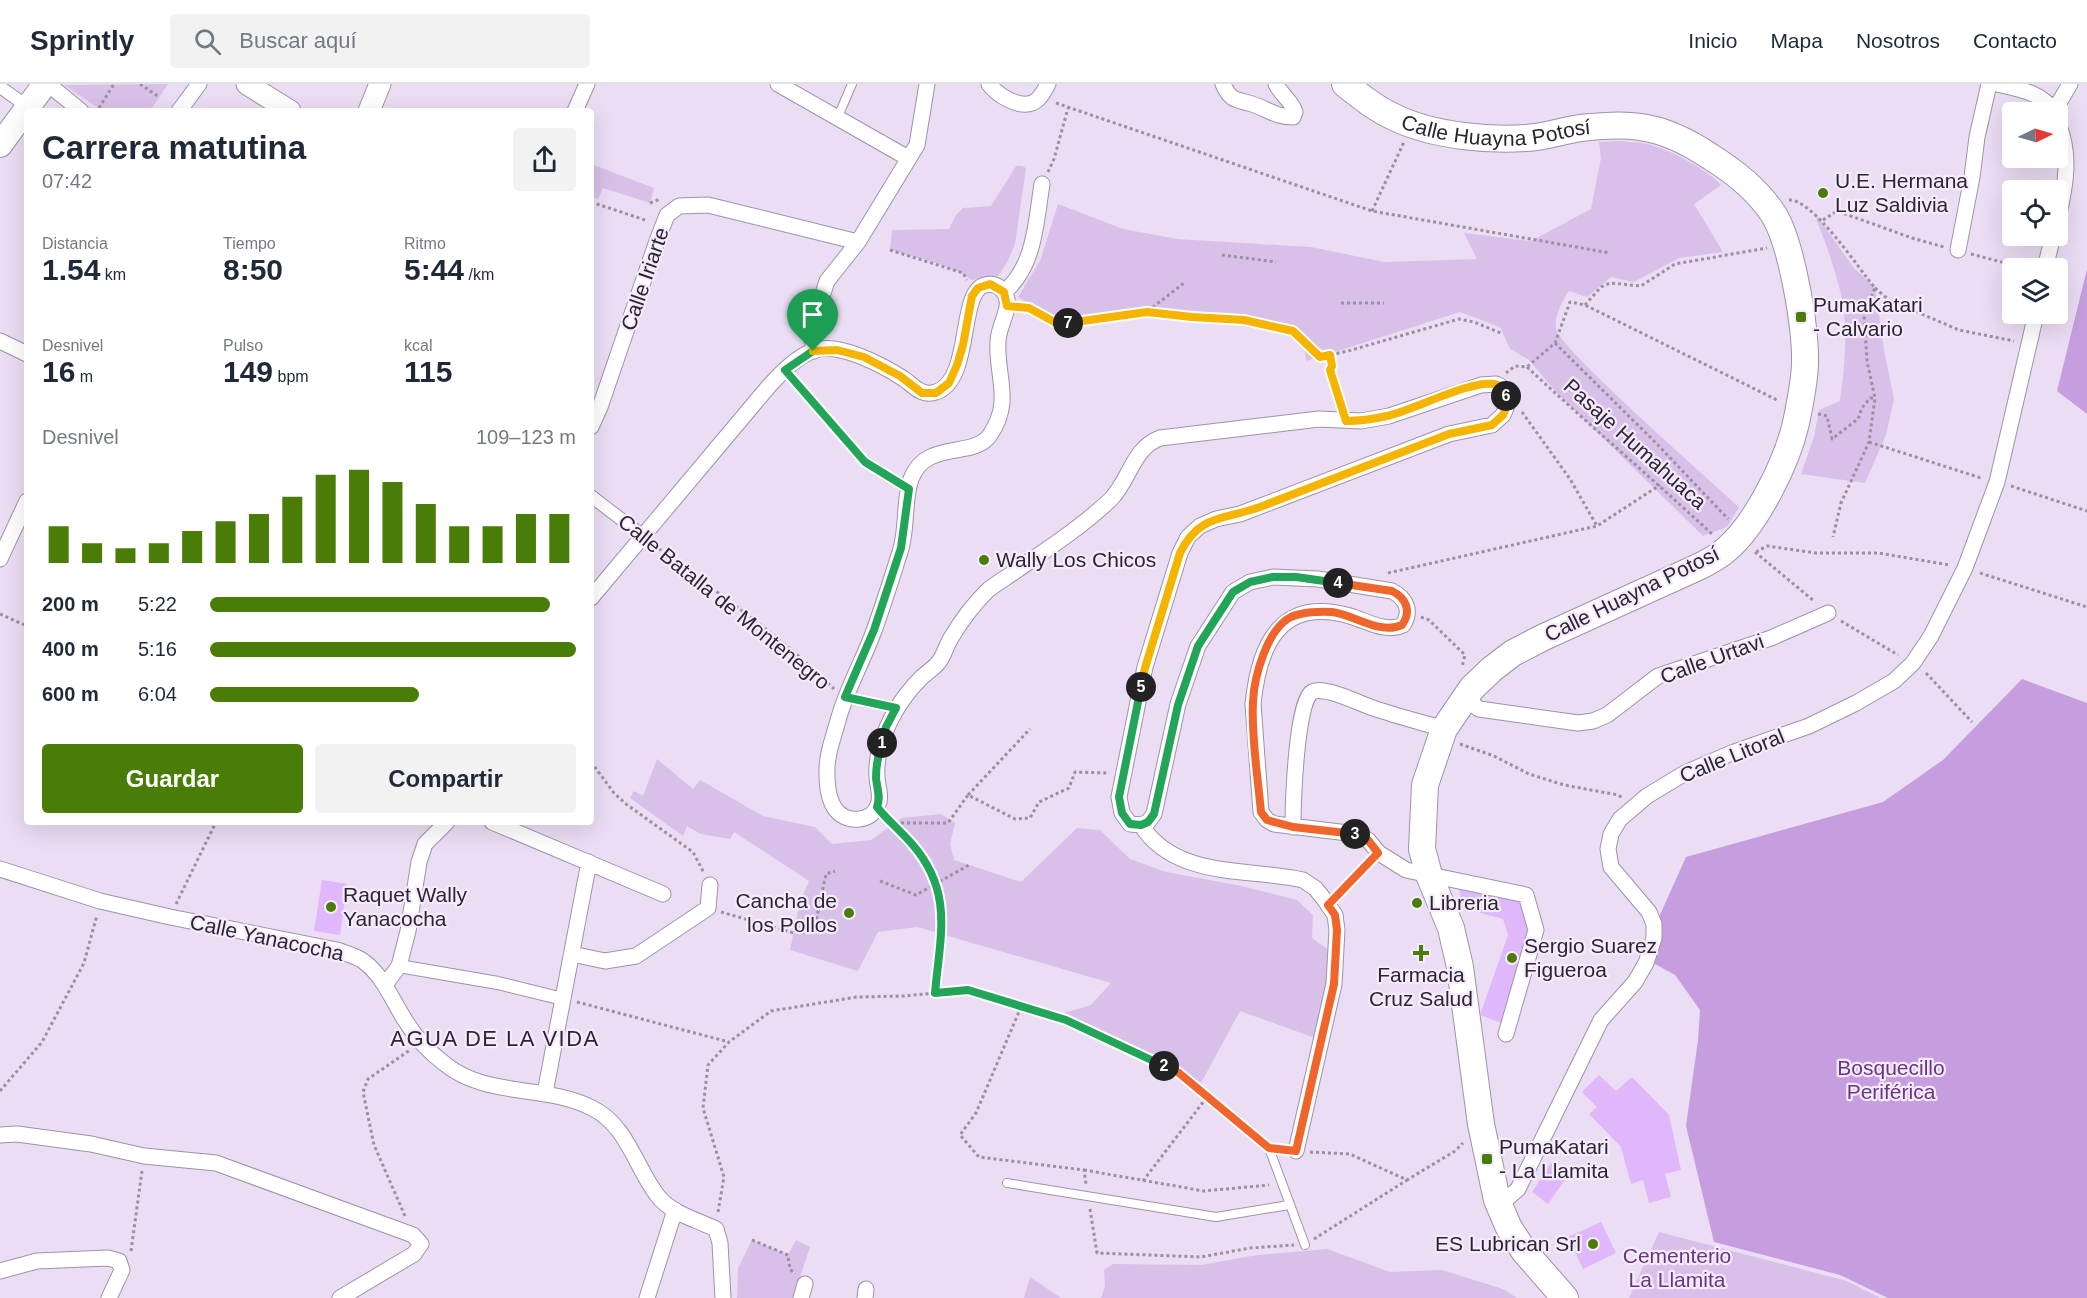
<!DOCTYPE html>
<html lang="es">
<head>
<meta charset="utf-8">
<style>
	body { margin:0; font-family:Arial,sans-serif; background:#f2f2f3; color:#1f2937; height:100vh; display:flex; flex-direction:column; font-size:22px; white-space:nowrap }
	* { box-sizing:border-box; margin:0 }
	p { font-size:20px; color:#747a83 }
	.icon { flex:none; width:33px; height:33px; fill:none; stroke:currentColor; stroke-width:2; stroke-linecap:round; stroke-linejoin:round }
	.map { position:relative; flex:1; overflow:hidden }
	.details { position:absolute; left:24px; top:24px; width:570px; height:717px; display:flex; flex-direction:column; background:#fff; border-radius:6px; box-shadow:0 6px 24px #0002 }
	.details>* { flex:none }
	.needle { width:39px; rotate:85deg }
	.tools { position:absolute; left:2002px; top:18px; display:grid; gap:12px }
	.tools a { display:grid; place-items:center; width:66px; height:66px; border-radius:6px; background:#fff; box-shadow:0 6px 24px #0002; font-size:30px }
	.pin { position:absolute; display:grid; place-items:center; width:51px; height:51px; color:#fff; margin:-62px -26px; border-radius:50% 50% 50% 0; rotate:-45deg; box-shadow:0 0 6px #0007 }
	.pin .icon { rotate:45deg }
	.km { position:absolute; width:30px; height:30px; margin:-15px; border-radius:50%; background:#222; color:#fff; font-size:16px; line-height:30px; text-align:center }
	.round { display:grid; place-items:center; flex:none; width:63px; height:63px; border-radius:6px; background:#f2f2f3 }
	.overview { display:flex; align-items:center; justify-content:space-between; height:102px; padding:0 18px }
	h1 { font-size:33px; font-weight:700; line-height:45px }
	.stats { display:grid; grid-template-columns:repeat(3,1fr); gap:9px; height:102px; padding:6px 18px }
	.stats div { display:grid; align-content:center }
	.stats b { font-size:30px; font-weight:700 }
	.stats small { font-size:16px; font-weight:400 }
	.stats p { font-size:16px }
	.chart { height:168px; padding:12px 18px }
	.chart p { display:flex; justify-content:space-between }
	.chart svg { width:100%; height:108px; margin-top:6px; stroke:#4a7c08; stroke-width:6 }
	.cta { display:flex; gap:12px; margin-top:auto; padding:12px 18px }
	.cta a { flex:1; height:69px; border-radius:6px; background:#4a7c08; color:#fff; font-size:24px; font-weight:700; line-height:69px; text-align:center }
	.cta a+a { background:#f2f2f3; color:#1f2937 }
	ul { padding:0 18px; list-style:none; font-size:20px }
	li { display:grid; grid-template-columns:96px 72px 1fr; align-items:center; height:45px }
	li i { height:15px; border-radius:8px; background:#4a7c08 }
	header { display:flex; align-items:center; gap:36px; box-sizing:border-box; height:84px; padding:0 30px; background:#fff; border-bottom:2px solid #e0e1e3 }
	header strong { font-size:28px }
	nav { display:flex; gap:33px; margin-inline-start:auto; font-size:21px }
	.search { width:420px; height:54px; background:#f2f2f3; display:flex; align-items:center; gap:15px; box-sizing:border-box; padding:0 21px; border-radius:6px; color:#747a83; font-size:22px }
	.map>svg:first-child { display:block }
	.green { fill:#d9c0e9 }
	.forest { fill:#c69edf }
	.building { fill:#e0b7fa }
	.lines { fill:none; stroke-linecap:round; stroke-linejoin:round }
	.service-casing { stroke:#9f92a8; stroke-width:10 }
	.pedestrian-casing { stroke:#9f92a8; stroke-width:14 }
	.minor-casing { stroke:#9f92a8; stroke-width:17 }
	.secondary-casing { stroke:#9f92a8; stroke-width:23 }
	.primary-casing { stroke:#9f92a8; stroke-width:26 }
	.trunk-casing { stroke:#9f92a8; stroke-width:28 }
	.path { stroke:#9b90a1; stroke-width:3; stroke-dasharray:3 3; stroke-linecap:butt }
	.service { stroke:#fff; stroke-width:8 }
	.pedestrian { stroke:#fff; stroke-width:12 }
	.minor { stroke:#fff; stroke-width:15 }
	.secondary { stroke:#fff; stroke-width:21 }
	.primary { stroke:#fff; stroke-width:24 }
	.trunk { stroke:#fff; stroke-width:26 }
	.split-1-casing { stroke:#fff; stroke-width:12 }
	.split-2-casing { stroke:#fff; stroke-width:12 }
	.split-3-casing { stroke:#fff; stroke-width:12 }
	.split-4-casing { stroke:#fff; stroke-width:12 }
	.split-5-casing { stroke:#fff; stroke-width:12 }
	.split-6-casing { stroke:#fff; stroke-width:12 }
	.split-7-casing { stroke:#fff; stroke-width:12 }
	.split-8-casing { stroke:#fff; stroke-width:12 }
	.split-1 { stroke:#22a559; stroke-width:8 }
	.split-2 { stroke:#22a559; stroke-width:8 }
	.split-3 { stroke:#f0652b; stroke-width:8 }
	.split-4 { stroke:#f0652b; stroke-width:8 }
	.split-5 { stroke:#22a559; stroke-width:8 }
	.split-6 { stroke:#f5b400; stroke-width:8 }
	.split-7 { stroke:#f5b400; stroke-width:8 }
	.split-8 { stroke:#f5b400; stroke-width:8 }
	.poi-dot { fill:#4a7c08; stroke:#f6ebfe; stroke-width:2 }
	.labels { text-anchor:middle; stroke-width:4.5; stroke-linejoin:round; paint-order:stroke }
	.street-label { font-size:21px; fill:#2c262f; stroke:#f6ebfe }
	.poi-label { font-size:21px; fill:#2c262f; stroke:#f6ebfe; text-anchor:start }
	.park-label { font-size:21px; fill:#673581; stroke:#f6ebfe }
	.neighbourhood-label { font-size:22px; letter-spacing:1.5px; fill:#2c262f; stroke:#f6ebfe }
</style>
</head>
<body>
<header>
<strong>Sprintly</strong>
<div class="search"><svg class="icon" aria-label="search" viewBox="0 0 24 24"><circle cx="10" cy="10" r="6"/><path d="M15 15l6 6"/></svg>Buscar aquí</div>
<nav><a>Inicio</a><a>Mapa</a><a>Nosotros</a><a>Contacto</a></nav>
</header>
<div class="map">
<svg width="2087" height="1214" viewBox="0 0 2087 1214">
	<rect width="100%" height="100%" fill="#ebddf4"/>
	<path class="green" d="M168 0 150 27H103L64 1Z
		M1620 57C1627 58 1635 58 1643 59 1665 63 1706 84 1721 101L1694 120 1723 168 1679 174 1634 198 1611 193 1587 213 1569 207C1562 218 1554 231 1556 245 1559 264 1714 400 1739 423L1727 443 1703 452 1558 310 1528 275 1510 265 1500 243 1460 228 1306 277 1303 250 1238 235 1147 228 1059 238 1018 213 1040 177 1058 120 1123 145 1177 155 1311 163 1384 178 1477 175 1464 149 1531 157 1591 125 1601 74 1599 58Z
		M591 80 654 104 650 119 603 104 598 115 591 113Z
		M1016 82H1022L1026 84 1015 160 1007 179 998 192 971 196C963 184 906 171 890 166L892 146 949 145 956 131 963 124 991 122Z
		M1814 128 1854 184 1875 203 1884 266 1894 315 1886 351 1865 399 1801 390 1814 353 1819 326 1840 317C1844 286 1848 252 1843 220 1837 189 1825 158 1814 128Z
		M657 675 693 705 700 696 763 732 815 743 832 760 871 756 902 734 941 730 955 739 950 760 954 776 1021 798 1077 744 1100 746 1130 775 1166 788 1242 802 1297 816 1313 831 1312 854 1331 868 1326 911 1315 954 1240 927 1201 999 1064 929 1091 921 1111 899 917 843 878 848 858 887 790 866 800 818 809 797 734 748 730 755 701 750 687 742 683 752 630 714 634 707 643 712Z
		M1659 1148 1847 1197 1880 1214H1629Z
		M752 1156 788 1171 796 1156 810 1163 793 1214H737L738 1184Z
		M1327 1165 1390 1188 1442 1186 1503 1205 1517 1214H1101L1105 1202 1104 1186 1113 1180 1201 1181 1257 1171Z
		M1030 1193 1061 1214H1024Z"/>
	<path class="forest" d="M2087 185V330L2057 307Z
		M2022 595 2087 619V1214H1888L1840 1191 1714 1158 1686 1042 1698 956 1700 926 1675 891 1646 875 1659 833 1686 773 1883 718 1943 676Z"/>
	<path class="building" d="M322 796 347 800 340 851 314 847Z
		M1459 802 1522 813 1532 852 1502 939 1480 931 1508 851 1503 835 1462 824Z
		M1599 991 1616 1007 1632 993 1669 1031 1681 1086 1665 1090 1671 1113 1649 1119 1643 1096 1631 1100 1621 1063 1589 1030 1597 1023 1582 1008Z
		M1551 1079 1568 1091 1548 1120 1532 1108Z
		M1601 1138 1616 1169 1583 1185 1568 1153Z"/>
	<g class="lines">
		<g class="service-casing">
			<path id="service" d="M837 35 852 0
				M1269 1064 1305 1161
				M1007 1099 1216 1133 1289 1121"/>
		</g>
		<g class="pedestrian-casing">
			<path id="pedestrian" d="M0 3 28 23
				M591 412 643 452
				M399 882 498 899 563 915"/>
		</g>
		<g class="minor-casing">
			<path id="minor" d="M48 0 81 27
				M778 0 908 74
				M989 0C997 11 1018 24 1032 19 1040 16 1044 7 1048 0
				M1223 0C1231 18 1236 15 1252 20 1268 25 1275 33 1293 33L1295 28C1292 17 1281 11 1276 0
				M1997 0C2018 5 2042 8 2054 28
				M2052 26 2060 17 2070 0
				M179 27 199 0
				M575 27 587 0
				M2058 39C2071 70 2066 101 2058 133
				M1958 166 1972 93 1977 53 1989 0
				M2045 184 2053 152
				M1004 208C1035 183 1036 137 1042 100
				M0 257 27 270
				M814 267 811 247 827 197 858 158 917 61 927 0
				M591 343 600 323 657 157 667 131 679 122 708 121 858 158
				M0 475 27 417
				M591 514 769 302C781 289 797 272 815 266 840 258 884 282 904 295 914 302 922 313 936 308 973 296 958 207 985 201 999 197 1009 210 1007 223 1005 235 998 246 998 258 996 293 1013 317 990 351 974 375 926 355 911 395 903 418 908 444 900 468 892 493 884 519 875 544 864 575 848 602 839 633 834 652 826 671 827 690 827 701 829 717 836 726 847 740 872 738 878 721 882 712 877 701 877 692 876 681 878 672 880 663 888 636 901 614 921 594 926 589 933 585 938 579 944 572 946 562 951 554 961 537 973 521 987 507 996 499 1008 493 1017 486 1049 464 1083 442 1111 415 1130 395 1133 364 1160 354L1319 335 1361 337 1389 332 1481 301 1496 300 1500 302 1505 308 1506 324 1503 331 1492 341 1449 350 1240 430 1216 435 1200 442 1188 453 1180 469 1145 583 1119 713 1122 729 1130 740 1141 741 1148 738 1154 730 1178 620 1198 562 1233 508 1250 498 1273 493 1318 495 1392 507C1406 514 1412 527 1403 541 1385 549 1367 537 1350 532 1280 512 1259 561 1253 620L1261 728 1267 736 1274 740 1356 750 1368 756 1379 769 1406 786 1526 811 1536 846 1506 950
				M1465 614 1479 625 1578 639 1593 637 1607 631 1658 592 1771 554 1828 529
				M492 738 663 810
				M1141 741C1175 795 1249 784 1303 796L1315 804 1324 815 1335 831 1337 846 1334 900 1296 1067
				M1293 743C1293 721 1296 618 1312 608 1317 605 1324 607 1330 608 1345 612 1359 619 1373 624 1397 632 1420 638 1444 645
				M0 785 100 817 170 833 337 866C345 869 356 872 363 877 383 891 392 916 405 936 415 953 429 968 445 980 487 1014 545 1000 592 1024 627 1041 635 1082 657 1111 670 1129 697 1136 716 1145L720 1159 723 1214
				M572 870 605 877 636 872 708 824 710 801
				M385 901 399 882 408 847 419 778 425 760 447 738
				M545 1009 589 778
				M0 1051 17 1050 91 1060 144 1072 216 1079 413 1151 421 1160 414 1170 340 1214
				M1497 1116 1509 1113 1518 1105 1601 936 1635 898 1646 879 1654 854V840L1649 828 1611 783 1608 765 1611 750 1620 735 1647 712 1685 689 1734 668 1809 642 1856 619 1894 597 1913 579 1931 552 1965 484 1997 398 2036 230
				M0 1187 37 1177 108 1174 119 1177 122 1186 109 1214
				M647 1214 675 1126
				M801 1214 805 1200
				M865 1214 866 1205"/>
		</g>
		<g class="secondary-casing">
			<path id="secondary" d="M247 0 290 27
				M369 27 380 0"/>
		</g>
		<g class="primary-casing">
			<path id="primary" d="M0 61 45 0"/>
		</g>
		<g class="trunk-casing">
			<g id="trunk">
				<path id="s1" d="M1345 0C1360 12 1376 25 1394 33 1432 52 1494 58 1536 53 1551 51 1566 46 1581 44 1599 42 1622 40 1640 43 1665 46 1690 59 1711 73 1735 88 1758 106 1774 131 1792 161 1806 244 1805 281 1804 300 1800 320 1796 339 1787 378 1757 439 1727 465 1718 473 1707 479 1696 484L1544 553 1513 569 1492 585 1472 604 1444 645 1425 701 1422 765 1429 791 1451 844 1460 883 1481 1040 1497 1116 1509 1144 1524 1167 1565 1214"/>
			</g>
		</g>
		<path class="path" d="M140 0 159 13
			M1056 19 1372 127 1610 169
			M99 24 114 0
			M1048 88 1054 75 1068 24
			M1789 116C1813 115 1859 185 1875 204L1864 230 1867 277 1875 314 1869 358 1841 419 1833 453
			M591 118 648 137
			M650 119 660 115
			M1372 127 1404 58
			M1823 136 1837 127 1912 154 1944 163
			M890 166 963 189 967 196
			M1971 170 2024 184
			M1222 171 1276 178
			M1875 204 1889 216 1959 246 2014 257
			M1341 219H1384
			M1585 221 1601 203 1610 199 1641 202 1675 180 1767 164
			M1023 223C1036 224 1047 238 1060 239 1089 241 1118 230 1147 228 1162 227 1178 232 1193 233 1236 238 1292 232 1320 273L1348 267 1459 235 1474 238 1503 250
			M1148 227 1184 199
			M1555 259 1657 360 1728 435
			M1330 271 1332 282 1330 287 1341 321
			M1527 283C1588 340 1652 394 1713 451
			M1506 289 1515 282 1527 283 1555 259 1570 218 1585 221 1779 317
			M794 296 865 378 895 396
			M1522 328 1570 395 1597 442
			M1818 330 1827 332 1832 355 1858 335 1862 324 1870 314H1875
			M1869 358 1981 394
			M2011 402 2087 427
			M654 461C714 507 780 551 834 605
			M1755 468 1814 517
			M1756 468 1767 462 1816 469H1878L1950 481
			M1388 489 1597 442 1660 401
			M1980 489 2087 523
			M0 530 27 542
			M1421 533 1429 536 1465 571 1462 583
			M1841 537 1898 571
			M1926 589 1972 638
			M861 616 881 621
			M1460 660 1494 672 1529 690 1564 701 1618 711 1623 714
			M591 678 614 709 626 720 693 768 704 789
			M968 711 1030 645
			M889 739H948L968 711 1015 735 1030 734 1039 718 1069 704 1075 688 1107 689
			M889 739C928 774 946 804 942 858 940 875 936 892 935 909
			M880 797 916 811 969 781
			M1338 811 1369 779
			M176 820 216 738
			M721 828 794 849 814 847 826 790 835 787
			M577 918 729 958
			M1021 923 976 1029 960 1051 979 1073 1084 1086 1086 1100
			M0 1007 42 958 84 879 97 831
			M1310 1068 1350 1070 1407 1096 1455 1067 1463 1059
			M1084 1086 1204 1107 1269 1101
			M1143 1097 1207 1013
			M1090 1125 1097 1169 1201 1173 1250 1164 1294 1161
			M718 1128 724 1093 703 1024 708 981 729 958 771 927 857 913 904 912 968 906 1066 936 1179 989 1261 1058
			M405 1132 374 1061 363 1008 368 995 410 966
			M1314 1155 1407 1096
			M752 1156 788 1171 790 1185 795 1190
			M131 1167 142 1087"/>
		<use href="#service" class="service"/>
		<use href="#pedestrian" class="pedestrian"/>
		<use href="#minor" class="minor"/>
		<use href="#secondary" class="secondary"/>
		<use href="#primary" class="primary"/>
		<use href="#trunk" class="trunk"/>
	</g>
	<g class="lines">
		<g class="split-1-casing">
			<path id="split-1" d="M813 267 785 286 865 378 909 405 901 464 874 546 845 613 896 624 886 643 882 659"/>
		</g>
		<g class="split-2-casing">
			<path id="split-2" d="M882 659C878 671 876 682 876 694 877 705 881 713 877 723 888 737 901 747 912 760 954 808 940 852 935 909L968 906 1066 936 1164 982"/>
		</g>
		<g class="split-3-casing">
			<path id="split-3" d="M1164 982 1179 989 1269 1064 1296 1067 1334 900 1337 846 1335 831 1328 821 1378 769 1368 756 1355 750"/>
		</g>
		<g class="split-4-casing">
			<path id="split-4" d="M1338 499 1392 507C1406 514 1412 527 1402 541 1380 551 1355 531 1332 528 1320 527 1302 528 1291 533 1267 545 1254 593 1253 618 1251 652 1258 694 1261 728L1267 736 1293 743 1355 750"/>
		</g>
		<g class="split-5-casing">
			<path id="split-5" d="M1141 603 1119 713 1122 729 1130 740 1141 741 1148 738 1154 730 1178 621 1198 562 1233 508 1250 498 1273 493H1296L1338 499"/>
		</g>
		<g class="split-6-casing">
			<path id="split-6" d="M1141 603 1145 584 1180 469C1199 430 1224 436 1260 423L1449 350 1492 341 1503 331 1506 324V312"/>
		</g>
		<g class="split-7-casing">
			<path id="split-7" d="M1068 239 1147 228 1192 233 1244 236 1293 247 1320 273 1330 271 1332 282 1330 286 1346 337C1360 337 1374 335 1387 332 1414 326 1470 296 1494 300 1501 301 1505 306 1506 312"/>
		</g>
		<g class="split-8-casing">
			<path id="split-8" d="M813 267 837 266 864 273 900 292 922 309H936L949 299 957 281 963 261 972 212 978 204 990 200 1004 208 1007 222 1029 224 1058 240 1068 239"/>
		</g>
		<use href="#split-1" class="split-1"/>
		<use href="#split-2" class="split-2"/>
		<use href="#split-3" class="split-3"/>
		<use href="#split-4" class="split-4"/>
		<use href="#split-5" class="split-5"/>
		<use href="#split-6" class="split-6"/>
		<use href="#split-7" class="split-7"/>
		<use href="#split-8" class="split-8"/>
	</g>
	<g class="poi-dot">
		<circle cx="1823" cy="109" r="6"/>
		<rect x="1795" y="227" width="12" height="12" rx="3"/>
		<circle cx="984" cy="476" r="6"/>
		<circle cx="1417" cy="819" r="6"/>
		<circle cx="331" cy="823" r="6"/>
		<circle cx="849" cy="829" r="6"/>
		<path d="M1418 860h6v6h6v6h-6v6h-6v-6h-6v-6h6z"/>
		<circle cx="1512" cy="874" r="6"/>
		<rect x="1481" y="1069" width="12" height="12" rx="3"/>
		<circle cx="1593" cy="1160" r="6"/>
	</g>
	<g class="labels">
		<g class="street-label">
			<text dy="7" stroke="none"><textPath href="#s1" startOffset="164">Calle Huayna Potosí</textPath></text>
			<text transform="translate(645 195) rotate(-71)" y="7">Calle Iriarte</text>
			<text transform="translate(1635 360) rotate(42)" y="7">Pasaje Humahuaca</text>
			<text transform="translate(1632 510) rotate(-26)" y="7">Calle Huayna Potosí</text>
			<text transform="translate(724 518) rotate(39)" y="7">Calle Batalla de Montenegro</text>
			<text transform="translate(1712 575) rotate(-20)" y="7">Calle Urtavi</text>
			<text transform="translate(1732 672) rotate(-22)" y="7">Calle Litoral</text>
			<text transform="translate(267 854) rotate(12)" y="7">Calle Yanacocha</text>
		</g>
		<g class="poi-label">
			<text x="1835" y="104">U.E. Hermana<tspan x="1835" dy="24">Luz Saldivia</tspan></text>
			<text x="1813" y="228">PumaKatari<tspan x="1813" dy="24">- Calvario</tspan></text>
			<text x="996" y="483">Wally Los Chicos</text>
			<text x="343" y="818">Raquet Wally<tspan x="343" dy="24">Yanacocha</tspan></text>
			<text x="837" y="824" text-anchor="end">Cancha de<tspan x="837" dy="24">los Pollos</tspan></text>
			<text x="1429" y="826">Libreria</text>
			<text x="1524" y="869">Sergio Suarez<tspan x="1524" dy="24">Figueroa</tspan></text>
			<text x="1421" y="898" text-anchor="middle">Farmacia<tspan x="1421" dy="24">Cruz Salud</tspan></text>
			<text x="1499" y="1070">PumaKatari<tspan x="1499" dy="24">- La Llamita</tspan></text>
			<text x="1581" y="1167" text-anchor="end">ES Lubrican Srl</text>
		</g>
		<g class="park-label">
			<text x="1891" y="991">Bosquecillo<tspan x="1891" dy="24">Periférica</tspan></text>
			<text x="1677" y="1179">Cementerio<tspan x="1677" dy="24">La Llamita</tspan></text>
		</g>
		<g class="neighbourhood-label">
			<text x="495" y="962">AGUA DE LA VIDA</text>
		</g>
	</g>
</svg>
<div class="tools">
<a><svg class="needle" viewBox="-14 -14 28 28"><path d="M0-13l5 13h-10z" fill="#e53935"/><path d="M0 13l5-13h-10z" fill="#747a83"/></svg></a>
<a><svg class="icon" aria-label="locate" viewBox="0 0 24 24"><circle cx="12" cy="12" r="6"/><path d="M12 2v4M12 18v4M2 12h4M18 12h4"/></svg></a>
<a><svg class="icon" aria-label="layers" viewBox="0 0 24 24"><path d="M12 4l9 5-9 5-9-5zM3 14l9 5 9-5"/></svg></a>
</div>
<div class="pin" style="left:813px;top:267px;background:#1e9e55"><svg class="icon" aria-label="arrive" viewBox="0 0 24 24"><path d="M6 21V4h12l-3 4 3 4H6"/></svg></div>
<b class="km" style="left:882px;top:659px">1</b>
<b class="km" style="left:1164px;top:982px">2</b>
<b class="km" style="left:1355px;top:750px">3</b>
<b class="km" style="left:1338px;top:499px">4</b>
<b class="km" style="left:1141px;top:603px">5</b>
<b class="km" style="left:1506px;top:312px">6</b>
<b class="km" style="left:1068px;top:239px">7</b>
<section class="details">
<div class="overview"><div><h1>Carrera matutina</h1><p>07:42</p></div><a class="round"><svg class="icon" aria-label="share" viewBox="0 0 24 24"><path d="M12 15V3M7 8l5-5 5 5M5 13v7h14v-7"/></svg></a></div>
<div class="stats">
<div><p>Distancia</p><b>1.54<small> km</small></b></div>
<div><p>Tiempo</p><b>8:50</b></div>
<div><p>Ritmo</p><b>5:44<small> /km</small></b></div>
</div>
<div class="stats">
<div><p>Desnivel</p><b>16<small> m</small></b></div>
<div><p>Pulso</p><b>149<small> bpm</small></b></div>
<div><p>kcal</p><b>115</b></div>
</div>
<div class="chart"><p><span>Desnivel</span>109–123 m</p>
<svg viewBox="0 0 160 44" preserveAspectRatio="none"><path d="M5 44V29M15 44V36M25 44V38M35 44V36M45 44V31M55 44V27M65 44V24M75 44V17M85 44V8M95 44V6M105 44V11M115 44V20M125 44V29M135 44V29M145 44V24M155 44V24"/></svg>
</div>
<ul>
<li><b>200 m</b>5:22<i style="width:93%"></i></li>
<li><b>400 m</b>5:16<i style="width:100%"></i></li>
<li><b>600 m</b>6:04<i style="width:57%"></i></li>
</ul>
<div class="cta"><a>Guardar</a><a>Compartir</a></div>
</section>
</div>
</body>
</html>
